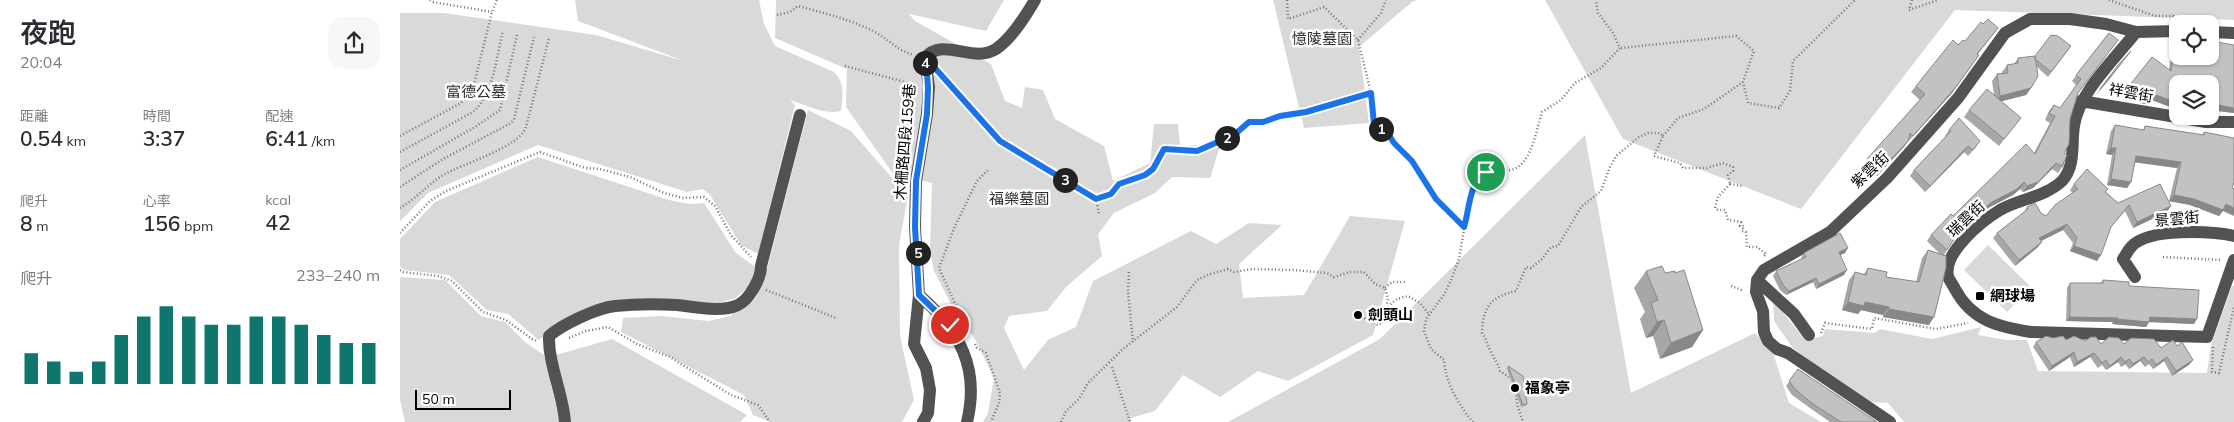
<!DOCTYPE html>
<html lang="zh-TW">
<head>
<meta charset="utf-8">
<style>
	body { margin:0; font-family:Mulish,"Noto Sans TC",sans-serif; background:#f7f7f7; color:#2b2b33; height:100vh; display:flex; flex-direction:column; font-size:19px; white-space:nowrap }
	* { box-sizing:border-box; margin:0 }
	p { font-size:16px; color:#7c7c81 }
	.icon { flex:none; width:28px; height:28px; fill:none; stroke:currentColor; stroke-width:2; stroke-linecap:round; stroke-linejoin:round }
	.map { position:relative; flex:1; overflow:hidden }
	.drawer { display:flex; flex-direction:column; background:#fff; width:400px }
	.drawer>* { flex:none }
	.fabs { position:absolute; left:1769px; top:15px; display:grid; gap:10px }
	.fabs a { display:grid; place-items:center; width:50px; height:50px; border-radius:10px; background:#fff; box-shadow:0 1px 4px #0004; font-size:25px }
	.scale { position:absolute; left:15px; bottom:12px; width:96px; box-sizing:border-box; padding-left:5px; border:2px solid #000; border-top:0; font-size:14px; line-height:18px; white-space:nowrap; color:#000; -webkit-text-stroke:4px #fff; paint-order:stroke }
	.pin { position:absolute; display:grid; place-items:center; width:42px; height:42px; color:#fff; margin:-21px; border:2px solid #fff; border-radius:50%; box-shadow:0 1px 5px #0007 }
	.km { position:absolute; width:25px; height:25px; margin:-12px; border-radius:50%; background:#222; color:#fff; font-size:14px; line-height:25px; text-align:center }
	.round { display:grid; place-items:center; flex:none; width:52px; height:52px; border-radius:15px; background:#f7f7f7 }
	.headline { display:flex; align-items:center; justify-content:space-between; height:85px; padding:0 20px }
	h1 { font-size:28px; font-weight:600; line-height:38px }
	.metrics { display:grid; grid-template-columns:repeat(3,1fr); gap:8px; height:85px; padding:5px 20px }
	.metrics div { display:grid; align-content:center }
	.metrics b { font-size:21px; font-weight:600 }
	.metrics small { font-size:14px; font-weight:400 }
	.metrics p { font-size:14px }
	.chart { height:140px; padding:10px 20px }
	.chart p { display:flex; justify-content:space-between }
	.chart svg { width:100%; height:90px; margin-top:5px; stroke:#0f766e; stroke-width:6 }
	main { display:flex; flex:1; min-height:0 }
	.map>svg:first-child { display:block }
	.green { fill:#d9d9d9 }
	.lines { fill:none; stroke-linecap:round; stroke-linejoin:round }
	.path { stroke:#747474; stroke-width:2.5; stroke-dasharray:1 2.5; stroke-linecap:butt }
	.minor { stroke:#525252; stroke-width:12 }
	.wall { fill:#a7a7a7 }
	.shaded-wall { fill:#888 }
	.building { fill:#c2c2c2; stroke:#888 }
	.route-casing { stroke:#fff; stroke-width:10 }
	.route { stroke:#1a73e8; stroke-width:6 }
	.poi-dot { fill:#000; stroke:#fff; stroke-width:2 }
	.labels { text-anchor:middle; stroke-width:5; stroke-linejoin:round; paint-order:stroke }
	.park-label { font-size:15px; fill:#303030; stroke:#fff }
	.street-label { font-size:15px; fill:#000; stroke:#fff }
	.poi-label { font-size:15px; font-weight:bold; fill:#000; stroke:#fff; text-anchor:start }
</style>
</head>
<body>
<main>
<section class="drawer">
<div class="headline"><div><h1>夜跑</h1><p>20:04</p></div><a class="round"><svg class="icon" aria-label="share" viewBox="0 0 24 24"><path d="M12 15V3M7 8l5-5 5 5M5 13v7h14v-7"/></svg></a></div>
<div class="metrics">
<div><p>距離</p><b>0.54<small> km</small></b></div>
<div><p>時間</p><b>3:37</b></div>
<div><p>配速</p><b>6:41<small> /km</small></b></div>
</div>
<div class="metrics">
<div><p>爬升</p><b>8<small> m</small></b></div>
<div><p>心率</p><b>156<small> bpm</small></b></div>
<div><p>kcal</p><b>42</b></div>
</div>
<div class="chart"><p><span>爬升</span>233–240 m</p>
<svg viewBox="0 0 160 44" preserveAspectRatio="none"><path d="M5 44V29M15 44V33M25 44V38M35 44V33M45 44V20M55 44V11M65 44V6M75 44V11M85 44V15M95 44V15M105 44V11M115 44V11M125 44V15M135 44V20M145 44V24M155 44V24"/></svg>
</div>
</section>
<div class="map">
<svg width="1834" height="422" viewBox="0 0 1834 422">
	<rect width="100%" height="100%" fill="#fff"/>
	<path class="green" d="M175 0H359L364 24 375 46 434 72C445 83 443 96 441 111 423 115 407 105 390 100L395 105 358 254 341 245 310 195 303 189 287 192 138 145 28 193 0 221V13H44L196 35 284 61 178 21Z
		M376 0H604L586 31 509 14 515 21 591 64 605 101 622 108 625 87 643 90 655 119 704 146 713 181 750 163 754 124H778L780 145 820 146 810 178 772 177 755 193 714 213 698 234 702 256 666 287 647 311 609 316 604 328 624 370 648 340 676 327 693 281 791 231 816 244 849 223 882 225 839 264 843 298 904 295 950 216 1005 221 973 335 888 381 858 371 820 397 783 375 755 411 731 418V422H583L588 413 594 378 575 339 555 312 534 271 530 252 532 183 494 175 446 107 447 69 375 38Z
		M873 0H1017L1012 2 959 47 969 123 904 128Z
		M1145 0H1834V20L1555 10 1401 209 1223 139Z
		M408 110 451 131 508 196 499 245 500 336 514 400 502 422H371L353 415 344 395 221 332 223 318 261 316 309 321 330 316 356 298 365 277Z
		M1185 135 1231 393 1355 333 1372 350 1389 403 1421 422H828L980 339Z
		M138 157 269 200 289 204 304 203 336 253 355 267 350 286 335 298 316 304 223 302 156 326 139 340 108 314 87 310 49 275 4 270 0 266V239L35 202Z
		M1588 245 1631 287 1607 312 1564 270Z
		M0 277 45 280 81 316 105 322 125 342 144 355 160 422H5L0 400Z
		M1832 286H1834V422H1504L1488 403 1472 402 1437 382 1392 347 1374 321 1373 300 1405 340 1423 336 1425 329 1475 333 1480 329 1532 339 1581 327 1578 335 1606 340H1627L1638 371 1807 373 1811 345Z
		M212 339 347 415 340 422H171L156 355Z"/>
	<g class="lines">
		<path class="path" d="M30 0 33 2 92 12
			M887 0 888 19 924 7 958 40 971 93 974 124 989 135 994 143 1012 161 1035 199 1064 227
			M1512 0 1509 10 1538 0
			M1709 0 1755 16H1773L1776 19
			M377 15 390 12 398 6C424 13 449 19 473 31 488 38 497 51 514 55
			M958 40 981 13 986 0
			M1221 48 1336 36 1354 51 1343 82 1348 103 1379 108 1390 91 1393 61 1455 0
			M445 66 516 85
			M539 73 600 141 696 199 699 214
			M0 136 61 103 68 95 74 84 92 12 97 0
			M1263 136 1278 118 1304 109 1343 82
			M0 152 73 112C94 93 96 58 103 31
			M0 170 75 127 100 110 117 35
			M1330 184 1318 197 1315 208 1318 210H1325L1328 220 1341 222 1340 226H1344L1342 231 1346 232 1347 247H1357L1366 254 1364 256
			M1330 184 1342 186
			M0 187 43 159 111 123 114 119 134 37
			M696 199 711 194 719 185 745 175 753 169 764 149 797 151 834 135 849 122H863L880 116 906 112 971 93
			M0 208C16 199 28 184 43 175 62 164 120 147 126 127L149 38
			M0 233 30 201 46 191 140 152 185 168 200 169 230 177 264 193 283 198 304 197 315 206 331 235 351 257
			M1763 257 1822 260
			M0 270 3 272 38 276 52 281 83 312 106 320 132 339 138 341
			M729 272 728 292 733 342
			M1331 286 1344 291
			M985 288 992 282H1007
			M366 290 436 318
			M958 315 978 325 984 322 986 308 997 299 1008 296 1020 303 1029 314
			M566 328 539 268 555 226 577 181 589 169
			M1421 333 1425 323 1472 329 1474 318 1536 329 1568 323
			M169 338 186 331 208 327 237 344 270 357 331 395 358 405 370 422
			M575 344 577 348 586 353 600 393 599 403 591 422
			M1813 347 1812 372 1819 373 1834 307
			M712 367 730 422
			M1112 379 1100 371C1098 363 1094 359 1091 352 1087 345 1087 339 1082 333 1083 306 1091 297 1116 291L1126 267 1131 268 1142 259 1151 247 1158 246 1181 207 1201 191 1210 167 1216 156 1239 137 1248 133H1260L1263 136 1254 156 1280 163 1283 168H1307L1323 163 1333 167V171L1328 175 1330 184
			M1116 392 1117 404 1123 422
			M661 422 666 411 679 399 688 383 723 349 777 307 797 280 810 274 828 269 834 272 852 269 894 270 927 273 934 277 950 272H964L975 284 985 288 988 298 986 308
			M1073 422C1059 406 1045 381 1044 360L1031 349 1024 331 1026 319 1044 295 1051 280 1059 259 1069 201 1078 178 1096 168C1130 181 1135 133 1142 112L1161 100 1175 83 1201 68 1220 48 1213 33 1198 13 1196 0"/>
		<path class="minor" d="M1736 32C1715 59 1679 92 1674 126 1671 144 1676 166 1662 181 1645 197 1619 199 1600 210 1582 221 1543 252 1548 276 1549 280 1553 285 1555 289 1572 321 1599 327 1631 332L1807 337 1834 260
			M1810 32 1834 33
			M1681 101 1806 122H1834
			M1735 277 1723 259C1726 255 1728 250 1732 246 1749 228 1811 231 1834 236
			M1357 280 1394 314 1409 335
			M519 295C560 331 580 368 567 422
			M165 422C163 394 148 363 149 336 163 324 197 308 215 306 235 304 257 304 277 305 296 307 321 313 338 305 350 299 361 278 361 266L400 115
			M523 422 528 413 530 390 526 368 514 344 519 295 515 227 516 181 527 114 529 87 525 58C543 36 573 64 596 49 612 38 625 17 635 0
			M1490 422 1388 353 1377 349 1368 341 1364 332 1363 311 1356 292 1357 280 1364 270 1430 232 1487 178 1558 98 1605 33 1630 19H1670L1706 24 1736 32 1778 31"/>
	</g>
	<path class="wall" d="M1583 24 1598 28 1578 54 1552 93 1477 176 1463 165 1467 159 1520 100 1511 92 1516 86 1558 45 1565 41Z
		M1709 33 1677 94 1670 119 1664 153V165L1658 173 1652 169 1633 188 1623 192 1620 189 1613 195 1588 208 1569 223 1553 240 1544 255 1529 325 1483 317V315L1461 310 1458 314 1442 310 1449 280 1455 272 1464 274 1468 268 1486 277 1516 282 1522 258 1528 250 1540 254 1527 241 1531 235 1553 216 1634 153 1650 123 1645 120 1649 111 1654 105 1660 108 1676 85 1672 81Z
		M1775 41 1778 56 1834 45V113L1810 110V84H1778L1776 109 1749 99 1746 104 1740 103 1726 92 1729 86 1769 69 1772 46Z
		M1671 46 1648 77 1637 67 1631 88 1626 95 1601 101 1621 118 1599 146 1564 117 1569 110 1594 95 1592 81 1597 74 1602 73V72L1607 65 1614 64 1618 58 1635 56Z
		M1715 125 1743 130 1745 126 1802 135 1804 132 1823 211 1819 216 1790 205 1769 201 1777 168 1735 162 1731 182 1727 188 1707 185 1712 155 1706 154 1711 131Z
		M1549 130 1576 147 1568 156 1564 152 1525 192 1510 176 1514 170 1546 137 1545 136Z
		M1674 184 1708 189 1706 192 1718 203 1767 212 1733 228 1725 211 1710 228 1697 261 1670 251 1673 243 1663 230 1641 241 1638 247 1615 266 1593 238 1597 233 1624 212 1627 207 1641 213 1646 216 1672 193 1670 190Z
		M1404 253H1445L1440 255 1444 275 1416 289 1413 282 1386 295 1380 290 1373 276 1376 271 1402 259 1401 258Z
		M1246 271 1265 273 1303 330 1292 347 1260 359 1253 336 1246 338 1240 319 1245 312 1234 288Z
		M1703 280 1729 286 1794 324 1749 322 1746 327 1712 324 1713 322 1666 321 1667 288 1670 283H1701Z
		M1653 338 1666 340 1685 341 1701 344H1724L1761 348 1790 364 1772 376 1764 361 1753 369 1749 364 1745 367 1740 361 1729 369 1725 364 1721 367 1718 362 1706 370 1702 365 1698 368 1690 357 1674 367 1670 357 1649 371 1633 347 1636 342Z
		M1108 366 1127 404 1125 406 1121 407 1107 369Z
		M1398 369 1477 422H1430L1410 408 1392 395 1386 386Z"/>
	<path class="shaded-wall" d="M1731 51 1708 81 1696 95 1700 89Z
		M1579 55 1552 93 1508 142 1513 136Z
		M1631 88 1626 95 1595 103 1600 96Z
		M1753 94 1778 103V107L1776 109 1749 99 1746 104 1740 103 1743 97Z
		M1812 104 1834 108V113L1810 110V107Z
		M1508 141 1504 147 1477 176 1481 170Z
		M1568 146 1564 152 1525 192 1530 186Z
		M1711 148H1716L1712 155 1706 154Z
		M1736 156 1781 162 1777 168 1732 162Z
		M1656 163 1652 169 1633 188 1623 192 1627 186Z
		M1711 179 1731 182 1727 188 1707 185Z
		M1624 182 1620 189 1613 195 1588 208 1569 223 1551 242 1556 236 1573 217 1592 202Z
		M1774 195 1826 204 1834 208V216L1823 211 1819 216 1790 205 1769 201Z
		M1771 206 1767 212 1733 228 1737 222Z
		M1667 224 1663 230 1635 244 1639 238Z
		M1642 242 1638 247 1615 266 1619 260Z
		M1674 246 1701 255 1697 261 1670 251Z
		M1448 248 1445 253 1436 257 1439 252Z
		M1447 270 1444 275 1416 289 1419 284Z
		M1416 278 1413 282 1386 295 1389 291Z
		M1448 302H1465L1489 307 1483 315 1461 310 1458 314 1442 310Z
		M1489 309 1534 317 1529 325 1483 317Z
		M1670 317H1750L1797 319 1794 324 1748 322H1749L1746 327 1712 324 1713 322 1666 321Z
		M1264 320 1253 336 1246 338 1257 322Z
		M1303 330 1292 347 1260 359 1271 343Z
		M1674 352 1670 357 1649 371 1652 366Z
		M1694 353 1690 357 1674 367 1677 362Z
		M1721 357 1718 362 1706 370 1710 366Z
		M1744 357 1740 361 1729 369 1733 364Z
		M1767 357 1764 361 1753 369 1756 365Z
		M1729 359 1725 364 1721 367 1725 362Z
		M1793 360 1790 364 1772 376 1776 371Z"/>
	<path class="building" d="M1588 19 1598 28 1577 54 1579 55 1556 87 1513 136 1510 133 1508 141 1481 170 1467 159 1525 94 1516 86 1553 40 1558 45 1563 40 1565 41 1581 22 1583 24Z
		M1709 33 1718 40 1678 93 1670 119 1669 144 1664 153 1667 155 1662 166 1656 163 1638 182 1627 186 1624 182 1617 189 1592 202 1573 217 1556 236 1547 250 1531 235 1551 214 1553 216 1626 144 1635 154 1655 116 1649 114 1654 105 1660 108 1681 79 1676 75Z
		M1651 35 1658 36 1671 46 1651 72 1635 59V56Z
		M1775 41H1778V56H1810V41L1834 45V108L1812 104 1811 107H1810V84H1778V103L1753 94 1749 98 1743 97 1729 86 1752 57 1771 71Z
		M1731 51 1712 75 1700 89 1719 64Z
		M1635 56 1638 76 1631 88 1600 96 1597 74 1608 73 1607 65 1618 63V58Z
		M1587 89 1621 118 1604 139 1569 110Z
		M1559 118 1580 141 1573 150 1568 146 1530 186 1514 170 1551 131 1549 130Z
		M1715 125 1744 130 1745 126 1804 135V132L1834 138V182L1832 188 1834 189V208L1826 204 1823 210 1794 199 1774 195 1781 162 1736 156 1731 182 1711 179 1716 148H1711Z
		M1687 169 1708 189 1705 192 1718 203 1760 184 1771 206 1737 222 1729 205 1711 227 1701 255 1674 246 1677 238 1667 224 1639 238 1642 242 1619 260 1597 233 1628 209 1627 207 1635 203 1641 213 1646 216 1655 205 1678 189 1674 184Z
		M1440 233 1448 248 1439 252 1447 270 1419 284 1416 278 1389 291 1383 285 1376 271 1406 257 1404 253Z
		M1528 250 1546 256V268L1534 317 1489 309V307L1465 302 1464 306 1448 302 1455 272 1466 275 1468 268 1487 272 1486 277 1519 282Z
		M1262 266 1265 273 1275 271V273L1284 270 1303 330 1271 343 1264 320 1257 322 1251 303 1258 300 1246 271Z
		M1703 280 1729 282V286L1799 290 1797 319 1750 317 1749 322 1716 319 1718 318 1670 317V283H1703Z
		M1646 336 1653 338 1663 336 1666 340 1674 336 1685 341 1691 337H1696L1701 344 1709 337 1719 338 1724 344 1731 338 1754 339 1761 348 1773 340 1777 346 1782 342 1793 360 1776 371 1767 357 1756 365 1752 359 1748 362 1744 357 1733 364 1729 359 1725 362 1721 357 1710 366 1706 360 1702 363 1694 353 1677 362 1674 352 1652 366 1636 342Z
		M1108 366 1123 376 1127 404 1123 405Z
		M1398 369 1477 422H1441L1413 404 1396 390 1389 381Z"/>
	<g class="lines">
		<g class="route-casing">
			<path id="route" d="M550 325 519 295 515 227 516 181 527 114 528 88 526 58 600 141 696 199 711 194 719 184 745 175 753 169 764 149 797 151 834 135 849 122H863L880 116 906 112 971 93 974 124 989 135 994 143 1012 161 1036 199 1064 227C1070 208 1068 185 1086 172"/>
		</g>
		<use href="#route" class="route"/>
	</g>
	<g class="poi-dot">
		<rect x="1575" y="291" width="10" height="10" rx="2.5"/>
		<circle cx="958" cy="315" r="5"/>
		<circle cx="1115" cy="388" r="5"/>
	</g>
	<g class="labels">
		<g class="park-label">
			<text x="922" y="44">憶陵墓園</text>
			<text x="76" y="97">富德公墓</text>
			<text x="619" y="204">福樂墓園</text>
		</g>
		<g class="street-label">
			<text transform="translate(1731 93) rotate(10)" y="5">祥雲街</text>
			<text transform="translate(505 142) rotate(-85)" y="5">木柵路四段159巷</text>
			<text transform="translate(1470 170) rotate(-43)" y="5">紫雲街</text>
			<text transform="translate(1566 219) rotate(-43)" y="5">瑞雲街</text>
			<text transform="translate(1777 219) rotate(-5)" y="5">景雲街</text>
		</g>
		<g class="poi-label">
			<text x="1590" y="301">網球場</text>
			<text x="968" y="320">劍頭山</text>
			<text x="1125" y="393">福象亭</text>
		</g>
	</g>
</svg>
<div class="fabs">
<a><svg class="icon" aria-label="locate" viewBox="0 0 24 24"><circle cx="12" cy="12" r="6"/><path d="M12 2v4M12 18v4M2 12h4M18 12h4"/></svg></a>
<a><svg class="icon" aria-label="layers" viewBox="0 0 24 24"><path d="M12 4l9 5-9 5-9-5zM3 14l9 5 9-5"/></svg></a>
</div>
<div class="scale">50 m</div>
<div class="pin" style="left:1086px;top:172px;background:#1e9e55"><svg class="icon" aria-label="arrive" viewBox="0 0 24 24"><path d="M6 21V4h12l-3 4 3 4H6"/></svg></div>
<div class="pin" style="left:550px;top:325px;background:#d93025"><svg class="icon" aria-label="check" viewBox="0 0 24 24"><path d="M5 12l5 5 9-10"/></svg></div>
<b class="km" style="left:981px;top:129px">1</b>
<b class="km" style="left:827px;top:138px">2</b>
<b class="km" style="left:665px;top:180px">3</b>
<b class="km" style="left:525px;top:63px">4</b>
<b class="km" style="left:518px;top:253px">5</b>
</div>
</main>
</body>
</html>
